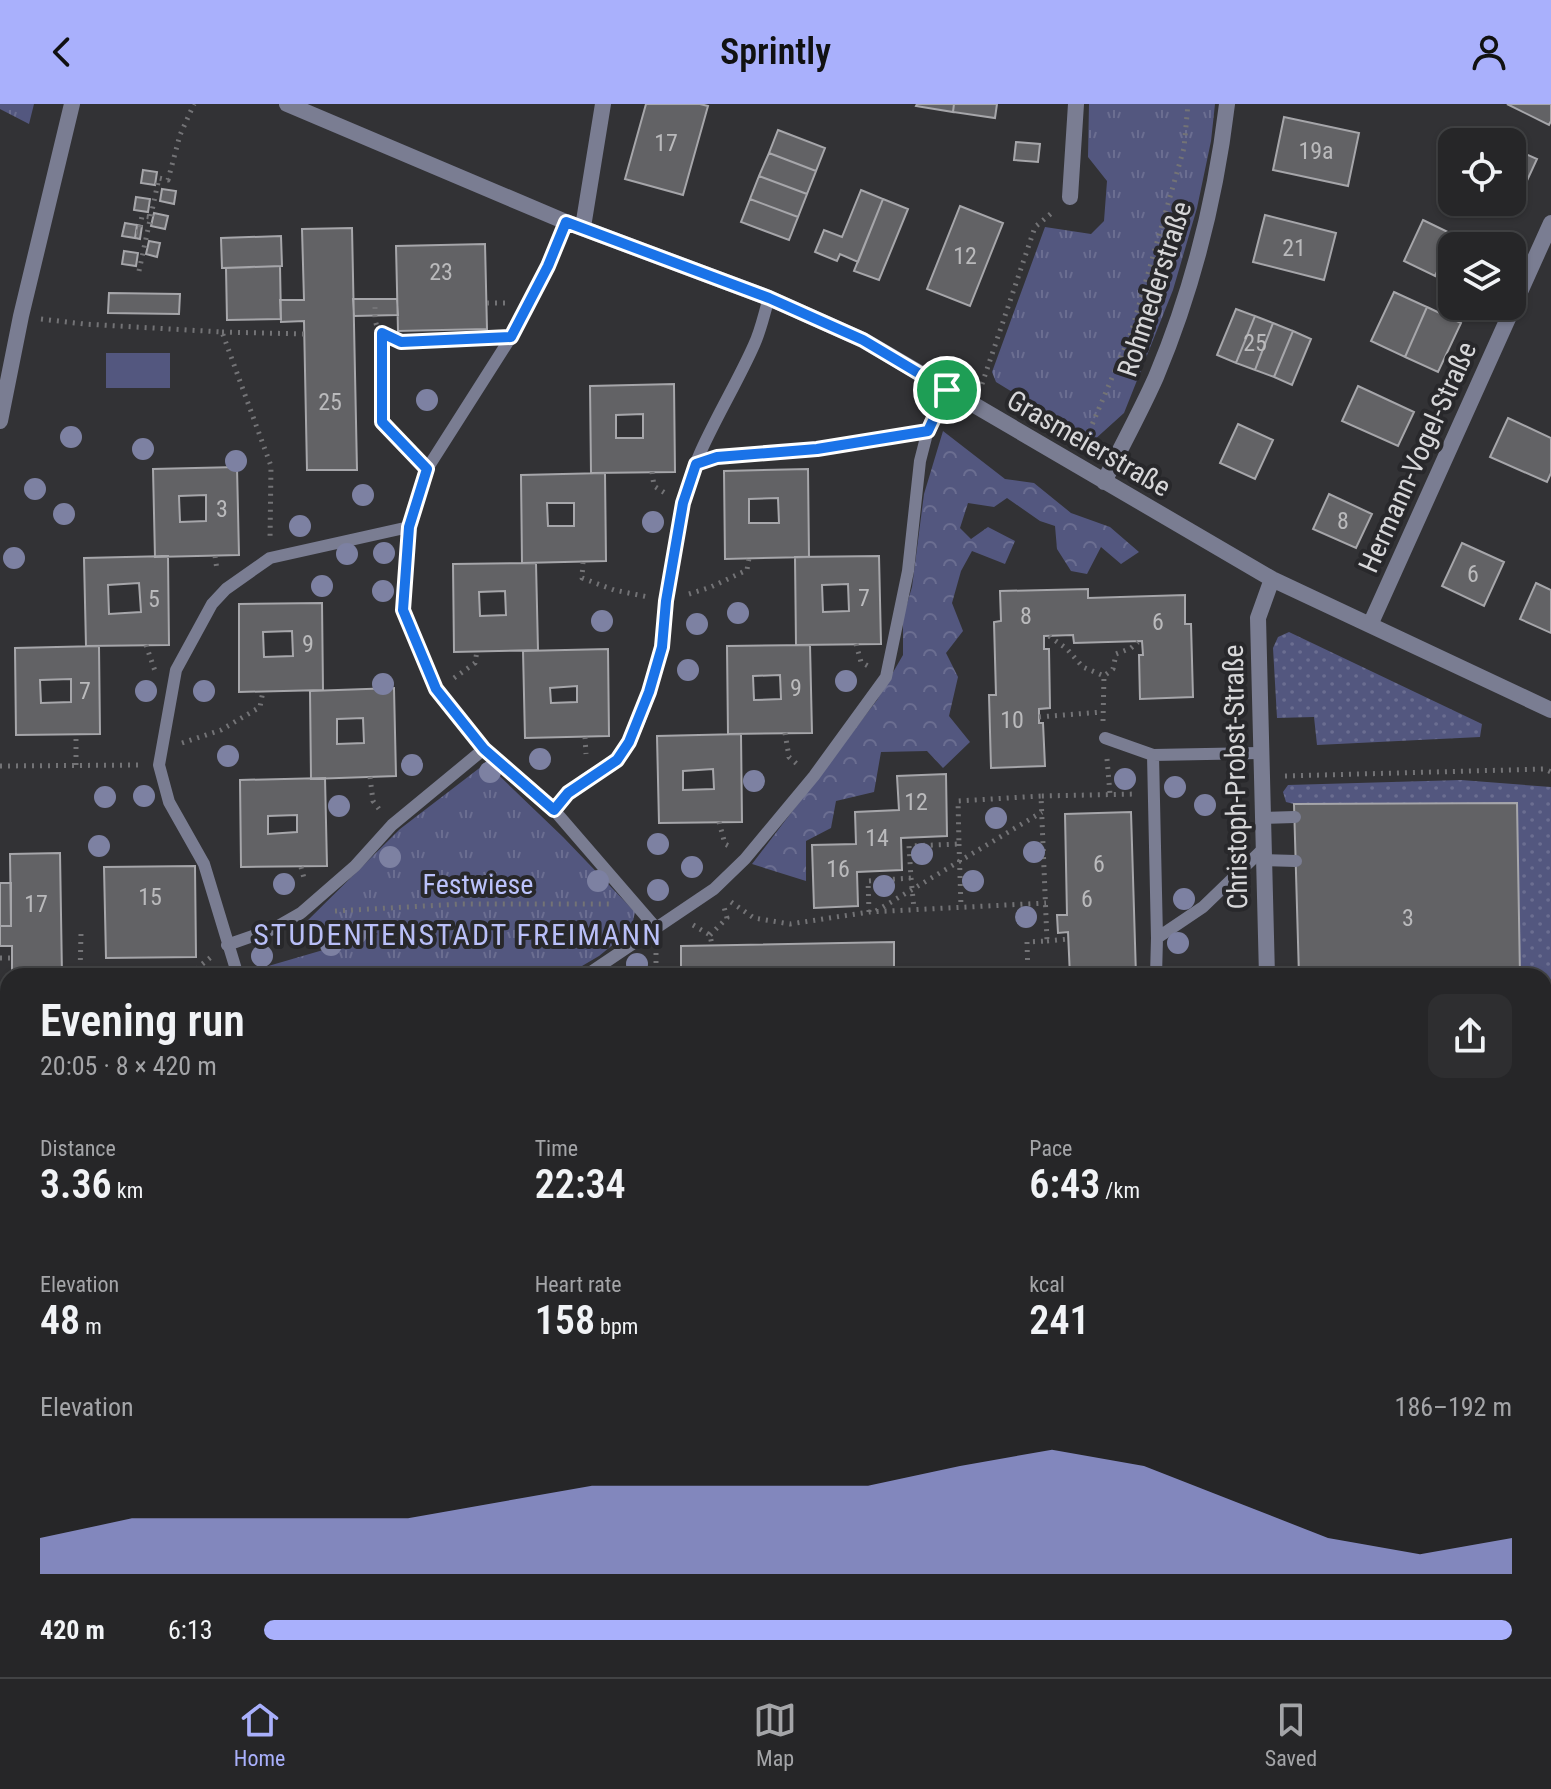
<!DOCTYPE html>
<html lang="en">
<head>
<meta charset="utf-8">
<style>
	body { margin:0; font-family:"Roboto Condensed",sans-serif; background:#2e2e30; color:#f1f3f6; height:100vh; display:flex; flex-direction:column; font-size:30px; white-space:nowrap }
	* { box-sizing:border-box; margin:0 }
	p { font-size:26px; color:#a4a5a8 }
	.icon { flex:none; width:44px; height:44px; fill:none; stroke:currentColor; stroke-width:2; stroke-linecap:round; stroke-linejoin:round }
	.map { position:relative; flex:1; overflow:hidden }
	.side { position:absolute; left:0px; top:864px; width:1552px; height:710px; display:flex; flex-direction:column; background:#262628; border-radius:24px 24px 0 0; box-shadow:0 2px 6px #0004,0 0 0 2px #424345 }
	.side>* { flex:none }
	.fabs { position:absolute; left:1438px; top:24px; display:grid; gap:16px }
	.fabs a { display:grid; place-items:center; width:88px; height:88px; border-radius:16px; background:#262628; box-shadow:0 2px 6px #0004,0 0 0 2px #424345; font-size:40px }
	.pin { position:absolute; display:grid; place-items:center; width:68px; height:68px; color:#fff; margin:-34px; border:4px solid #fff; border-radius:50%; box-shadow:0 2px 8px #0007 }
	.round { display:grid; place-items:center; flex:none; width:84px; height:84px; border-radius:16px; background:#2e2e30 }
	.headline { display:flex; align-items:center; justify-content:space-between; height:136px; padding:0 40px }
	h1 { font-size:44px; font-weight:600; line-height:60px }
	.metrics { display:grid; grid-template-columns:repeat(3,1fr); gap:12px; height:136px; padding:8px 40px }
	.metrics div { display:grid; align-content:center }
	.metrics b { font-size:40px; font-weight:600 }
	.metrics small { font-size:22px; font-weight:400 }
	.metrics p { font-size:22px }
	.chart { height:224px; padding:16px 40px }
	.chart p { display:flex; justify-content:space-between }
	.chart svg { width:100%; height:144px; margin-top:8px; fill:#a9b0fc; opacity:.7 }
	ul { padding:0 40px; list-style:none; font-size:26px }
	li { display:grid; grid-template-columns:128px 96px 1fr; align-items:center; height:60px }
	li i { height:20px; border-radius:10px; background:#a9b0fc }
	header { display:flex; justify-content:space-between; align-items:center; height:104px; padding:0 40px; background:#a9b0fc; color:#111; font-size:36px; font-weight:600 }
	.dock { display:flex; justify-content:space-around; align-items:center; height:112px; border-top:2px solid #424345; background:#262628; font-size:22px; color:#a4a5a8 }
	.dock a { display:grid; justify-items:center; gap:4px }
	.dock .current { color:#a9b0fc }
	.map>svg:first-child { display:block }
	.built { fill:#3a3b44 }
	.grass { fill:url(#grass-dots) }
	.forest { fill:url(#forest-crowns) }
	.park { fill:url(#park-tufts) }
	.pitch { fill:#53577f }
	.building { fill:#626265; stroke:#a6a6aa; stroke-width:2; fill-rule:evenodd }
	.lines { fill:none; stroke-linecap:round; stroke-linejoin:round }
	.path { stroke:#737376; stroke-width:5; stroke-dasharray:2 6; stroke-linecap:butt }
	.lane { stroke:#7a7d92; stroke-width:12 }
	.street { stroke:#7a7d92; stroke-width:16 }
	.secondary { stroke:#a2a7c8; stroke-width:16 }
	.rail-casing { stroke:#939395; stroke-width:9 }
	.rail { stroke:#28282b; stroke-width:6; stroke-dasharray:18; stroke-linecap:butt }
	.tree { fill:#7d81a2 }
	.route-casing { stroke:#fff; stroke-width:16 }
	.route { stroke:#1a73e8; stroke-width:10 }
	.labels { text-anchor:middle; stroke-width:8; stroke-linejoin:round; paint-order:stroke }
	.number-label { font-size:24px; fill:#bababc }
	.street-label { font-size:28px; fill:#d7d7d9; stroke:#28282b }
	.park-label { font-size:28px; fill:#bbc2fb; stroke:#28282b }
	.neighbourhood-label { font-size:30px; letter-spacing:2px; fill:#b9bff8; stroke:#28282b }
</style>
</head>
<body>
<header><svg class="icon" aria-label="back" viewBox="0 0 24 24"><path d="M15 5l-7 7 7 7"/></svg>Sprintly<svg class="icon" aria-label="person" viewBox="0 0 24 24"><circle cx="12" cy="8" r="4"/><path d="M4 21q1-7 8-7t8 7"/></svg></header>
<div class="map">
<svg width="1551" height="1573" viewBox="0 0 1551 1573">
	<defs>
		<pattern id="grass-dots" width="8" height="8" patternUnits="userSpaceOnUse" patternTransform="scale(2)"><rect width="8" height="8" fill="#53577f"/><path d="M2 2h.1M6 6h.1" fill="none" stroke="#6b6e91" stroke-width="1.8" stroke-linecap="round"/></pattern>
		<pattern id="forest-crowns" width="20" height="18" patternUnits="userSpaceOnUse" patternTransform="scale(2)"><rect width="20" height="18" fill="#53577f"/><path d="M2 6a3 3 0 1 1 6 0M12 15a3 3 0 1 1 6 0" fill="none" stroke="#6b6e91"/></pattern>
		<pattern id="park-tufts" width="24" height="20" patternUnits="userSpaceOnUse" patternTransform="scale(2)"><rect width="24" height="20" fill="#53577f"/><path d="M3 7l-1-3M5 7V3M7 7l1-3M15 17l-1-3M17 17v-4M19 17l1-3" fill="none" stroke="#6b6e91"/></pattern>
	</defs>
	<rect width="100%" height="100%" fill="#323235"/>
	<path class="built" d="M0 1261 8 1566H622V1573H0Z
		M1551 1328V1437L1544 1451V1342Z
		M1441 1566H1489L1486 1573H1438Z"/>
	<path class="grass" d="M1289 528 1482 620 1480 633 1317 641 1314 613 1277 614 1273 544 1278 533Z
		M1461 676 1551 683V875L1544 890V872H1520L1516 699 1294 700 1286 698 1283 688 1288 681Z
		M1551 1123V1178L1544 1193V1138Z
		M1551 1292V1328L1544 1342V1307Z"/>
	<path class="forest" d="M943 327 1005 375 1034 379 1071 409 1110 423 1139 448 1121 460 1101 443 1087 470 1071 467 1057 445 1055 422 1040 417 1007 394 994 403 968 399 960 424 971 435 988 423 1015 437 1005 460 972 447 961 467 952 499 963 527 946 549 958 573 949 612 970 638 943 664 927 647 881 648 874 688 836 697 831 724 806 737V777L752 760 877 596 903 551V513L912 483 924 390Z
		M8 1211V1566H18L7 1573H0V1213Z
		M1551 1437V1532L1544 1539V1451Z
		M596 1566H702L694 1573H596Z
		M731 1566H813L811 1573H731Z
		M1179 1566H1248L1246 1573H1178Z
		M1348 1566H1441L1438 1573H1345Z"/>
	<path class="park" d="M0 0H34L29 20 0 5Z
		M1089 0H1215L1211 37 1197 104 1173 186 1124 309 1093 337 996 278 992 268 1045 123 1091 130 1104 117 1107 77 1088 53Z
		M486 659 563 733 635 808 631 826 599 852 565 872H261L258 865 378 830 356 820 315 835 303 821 400 725Z"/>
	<path class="pitch" d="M106 249H170V284H106Z"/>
	<path class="building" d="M646 0H700L708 2 683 91 625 75Z
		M917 0H954L953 8 916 2Z
		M954 0H997L995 14 953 8Z
		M1507 0H1551V17L1549 21Z
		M1284 13 1359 29 1348 82 1273 66Z
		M778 26 825 44 816 67 769 49Z
		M1481 30 1500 38H1477Z
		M1016 38 1040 40 1038 58 1014 56Z
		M1512 44 1537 55 1518 96 1512 93Z
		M769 49 816 67 807 90 759 72Z
		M143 66 157 68 155 81 141 79Z
		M759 72 807 90 798 113 750 95Z
		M162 85 176 87 174 100 160 97Z
		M861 86 883 95 858 158 840 150 837 157 815 148 824 126 842 133Z
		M136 93 150 95 148 108 134 106Z
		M750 95 798 113 789 136 741 118Z
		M883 95 908 105 879 176 854 167Z
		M960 102 1003 119 970 202 927 185Z
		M154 109 168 112 165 125 151 122Z
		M1265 111 1336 129 1324 176 1253 158Z
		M1423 116 1454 131 1435 172 1404 157Z
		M125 119 137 121 135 134 122 132Z
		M137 121 142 122 140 135 135 134Z
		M352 124 357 366H307L304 217 281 218 280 196H304L302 125Z
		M1454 131 1480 142H1452V179L1435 172Z
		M281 132 282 162 222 164 221 134Z
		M149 137 160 139 157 153 146 150Z
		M485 140 487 225 398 227 396 142Z
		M124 147 138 149 136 162 122 160Z
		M280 162 281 215 227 216 226 164Z
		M1394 188 1427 203 1405 253 1371 237Z
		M109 189 180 190 179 210 108 209Z
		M353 195H397L398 211 354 212Z
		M1427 203 1461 219 1438 268 1405 253Z
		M1236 205 1255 212 1236 259 1217 251Z
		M1255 212 1273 219 1255 266 1236 259Z
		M1273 219 1293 227 1274 273 1255 266Z
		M1293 227 1311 235 1292 281 1274 273Z
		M674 280 675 368 591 369 590 282ZM643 310V334H616V311Z
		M1358 282 1414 308 1398 342 1342 317Z
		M1508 314 1551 334V369L1547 378 1490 353Z
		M1238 320 1273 336 1255 375 1220 359Z
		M237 363 239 451 155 453 153 365ZM206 391V417L180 418 179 392Z
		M808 365 809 453 725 455 724 367ZM778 394 779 419H749V395Z
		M605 369 606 457 522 459 521 371ZM547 399H574V422H548Z
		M1329 390 1372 410 1356 444 1313 425Z
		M1462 439 1504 458 1484 502 1442 482Z
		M168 452 169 541 86 542 84 454ZM139 479 141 508 109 510 108 481Z
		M879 452 881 540 796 541 795 453ZM848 480 849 507 823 508 822 481Z
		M536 459 538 546 454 548 453 460ZM505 487 506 511 480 512 479 488Z
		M1536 479 1551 486V529L1520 515Z
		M1088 485V494L1185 491V520H1191L1193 593 1140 595 1139 551H1143L1142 537 1074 539 1073 531 1044 532V545H1049L1050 604 1039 605V619H1043L1045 662 991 664 989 591H996L994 518 1001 517 1000 487Z
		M322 499 323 586 239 588V500ZM292 527 293 552 264 553 263 528Z
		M810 541 812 629 728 630 727 542ZM780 571 781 595 754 596 753 572Z
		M99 542 100 630 16 631 15 544ZM71 575V598L41 599 40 576Z
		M608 545 609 632 525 634 523 547ZM577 582V598L551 599 550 584Z
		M394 584 396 672 311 675 310 587ZM363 614 364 639 337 640V615Z
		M741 630 742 718 659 719 657 632ZM713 665 714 685 683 686V667Z
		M946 670 947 732 901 734 902 766 857 768 858 802 814 804 812 741 856 740 855 708 899 706 897 672Z
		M325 674 327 762 241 763 240 676ZM297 711V728L268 730V712Z
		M1517 699 1520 872H1299L1294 700Z
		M1131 708 1136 872H1070L1068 828 1058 829 1057 811H1067L1065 710Z
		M60 749 62 872H12V842H0V822H11L10 750Z
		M195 762 196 853 106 854 104 763Z
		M0 779H11V822H0Z
		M894 838V863H934V872H681V842Z
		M8 1053V1203H0V1054Z
		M35 1566H51V1573H35Z
		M73 1566H159V1573H73Z
		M299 1566H400V1573H299Z
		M549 1568H593V1573H549Z"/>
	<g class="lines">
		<path class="path" d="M136 128H139L142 112 150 113
			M139 167 159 74 168 76 180 31 194 0
			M487 199H506
			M375 203C375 212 374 220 380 227 398 246 462 235 487 234
			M41 215 84 220 222 228 271 362 270 436
			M222 228 304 230
			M382 229V318L414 351
			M982 280 1035 123 1054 107
			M1083 342 1131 229 1184 44 1188 0
			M720 352 817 345 908 329
			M652 368 654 382 665 389
			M215 452 217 466
			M583 458 582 474 614 486 648 493
			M689 490 711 483 747 466 749 454
			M1049 532 1067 545 1083 563 1104 572 1113 565 1116 550 1131 544 1138 538
			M856 540 861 558 868 562
			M146 541 155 567
			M454 574 475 559 477 547
			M1039 613 1102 608
			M1103 617 1104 572
			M785 629 789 653 797 660
			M585 633 586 650
			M182 639 221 626 260 603 263 587
			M1107 655 1110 690
			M76 661V630
			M0 662 142 661
			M1285 672 1545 665 1551 668
			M370 673 373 697 379 705
			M719 718 725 740 729 742
			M959 740 961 803
			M301 763 305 778
			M911 774 914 805
			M731 798 754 814 790 820 869 808 1046 799
			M335 807 461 800H609
			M876 807 1042 708
			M869 808 868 777 911 774 909 742 959 740 958 697 1041 692
			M693 821 710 831 712 841
			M81 830 80 871 99 872
			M710 831 727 814 724 803
			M1047 837 1069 835
			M656 849V872
			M0 854H12
			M157 872 195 866 211 853
			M1028 872 1027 838 1047 837 1041 692 1136 690
			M1544 1283 1551 1268
			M869 1566V1573"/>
		<path class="lane" d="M566 118 548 162 511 233 427 365 409 423 403 506 436 585 484 645 554 706 656 824
			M1105 634 1153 651 1259 649
			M1153 651 1157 834
			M554 706C563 695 573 685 584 676 601 664 619 657 630 637 669 564 664 480 682 401 695 345 731 293 754 241 761 226 764 210 769 194
			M1262 714 1295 713
			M1263 756 1296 757
			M227 841 273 825 301 809 355 762 392 721 484 645
			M238 872 204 760 169 698 159 661 176 566 212 500 226 485 270 454 409 423
			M585 872 714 785 745 755 814 672 886 573 908 467 920 357 930 318 947 286
			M1156 872 1157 834 1203 803 1262 746
			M0 1006H8
			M1544 1228 1551 1213
			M1535 1573 1542 1566"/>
		<path class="street" d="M287 0 566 118 769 194 863 236 1272 475 1551 606
			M1070 93 1076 0
			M583 123 603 0
			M0 317 21 212 72 0
			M1104 378C1121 343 1140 309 1156 273 1192 187 1216 92 1227 0
			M1370 521 1551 119
			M1267 872 1258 514 1272 475"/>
		<path class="secondary" d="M1544 1031 1551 1016
			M1291 1573 1294 1566"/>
		<g class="rail-casing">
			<path id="rail" d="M1544 1372 1551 1357
				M1544 1418 1551 1405
				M1450 1573 1453 1566
				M1469 1573 1472 1566"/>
		</g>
		<use href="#rail" class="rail"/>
	</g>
	<g class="tree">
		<circle cx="427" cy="296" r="11"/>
		<circle cx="71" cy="333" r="11"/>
		<circle cx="143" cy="345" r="11"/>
		<circle cx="236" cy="357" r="11"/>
		<circle cx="35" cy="385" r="11"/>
		<circle cx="363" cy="391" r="11"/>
		<circle cx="64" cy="410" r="11"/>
		<circle cx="653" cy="418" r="11"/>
		<circle cx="300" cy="422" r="11"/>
		<circle cx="384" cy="449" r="11"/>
		<circle cx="347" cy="450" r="11"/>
		<circle cx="14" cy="454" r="11"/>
		<circle cx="322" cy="482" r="11"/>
		<circle cx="383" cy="487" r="11"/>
		<circle cx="738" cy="509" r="11"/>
		<circle cx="602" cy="517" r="11"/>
		<circle cx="697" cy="520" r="11"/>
		<circle cx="688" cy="566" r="11"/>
		<circle cx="846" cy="577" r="11"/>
		<circle cx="383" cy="580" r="11"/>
		<circle cx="146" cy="587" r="11"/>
		<circle cx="204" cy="587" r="11"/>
		<circle cx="228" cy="652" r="11"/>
		<circle cx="540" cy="655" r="11"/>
		<circle cx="412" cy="661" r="11"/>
		<circle cx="490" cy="668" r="11"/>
		<circle cx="1125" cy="675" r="11"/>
		<circle cx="754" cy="677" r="11"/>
		<circle cx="1175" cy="683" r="11"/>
		<circle cx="144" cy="692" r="11"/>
		<circle cx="105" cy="693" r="11"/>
		<circle cx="1205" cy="701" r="11"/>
		<circle cx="339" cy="702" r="11"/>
		<circle cx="996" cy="714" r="11"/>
		<circle cx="658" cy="740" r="11"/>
		<circle cx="99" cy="742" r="11"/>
		<circle cx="1034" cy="748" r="11"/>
		<circle cx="922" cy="750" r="11"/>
		<circle cx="390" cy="753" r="11"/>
		<circle cx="692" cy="763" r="11"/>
		<circle cx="598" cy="777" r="11"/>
		<circle cx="973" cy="777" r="11"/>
		<circle cx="284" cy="780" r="11"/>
		<circle cx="884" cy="782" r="11"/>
		<circle cx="658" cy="786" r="11"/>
		<circle cx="1184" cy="795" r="11"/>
		<circle cx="1026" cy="813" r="11"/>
		<circle cx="356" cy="830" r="11"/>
		<circle cx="1178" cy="839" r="11"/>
		<circle cx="331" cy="841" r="11"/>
		<circle cx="262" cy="852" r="11"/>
		<circle cx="637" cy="860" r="11"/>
	</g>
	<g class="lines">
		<g class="route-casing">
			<path id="route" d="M566 118 769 194 863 236 947 286 928 327 817 345 717 353 696 360 683 399 666 497 662 543 649 588 629 638 617 656 568 689 554 706 484 645 436 585 403 506 409 423 427 365 382 318V229L401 238 511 233 548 162Z"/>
		</g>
		<use href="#route" class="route"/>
	</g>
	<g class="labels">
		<g class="number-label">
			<text x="666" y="47">17</text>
			<text x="1316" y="55">19a</text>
			<text x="1294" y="152">21</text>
			<text x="965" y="160">12</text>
			<text x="441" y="176">23</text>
			<text x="1255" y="247">25</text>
			<text x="330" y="306">25</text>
			<text x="222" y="413">3</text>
			<text x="1343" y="425">8</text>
			<text x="1473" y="478">6</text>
			<text x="864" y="502">7</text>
			<text x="154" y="503">5</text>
			<text x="1026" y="520">8</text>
			<text x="1158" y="526">6</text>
			<text x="308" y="548">9</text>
			<text x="796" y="592">9</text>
			<text x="85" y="595">7</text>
			<text x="1012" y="624">10</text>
			<text x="916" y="706">12</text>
			<text x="877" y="742">14</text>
			<text x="1099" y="768">6</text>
			<text x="838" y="773">16</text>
			<text x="150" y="801">15</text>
			<text x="1087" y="803">6</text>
			<text x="36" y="808">17</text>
			<text x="1408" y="822">3</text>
		</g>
		<g class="street-label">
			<text transform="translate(1154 185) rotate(-72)" y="10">Rohmederstraße</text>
			<text transform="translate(1089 339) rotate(30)" y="10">Grasmeierstraße</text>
			<text transform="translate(1417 353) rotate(-66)" y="10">Hermann-Vogel-Straße</text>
			<text transform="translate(1235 673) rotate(-91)" y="10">Christoph-Probst-Straße</text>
		</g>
		<g class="park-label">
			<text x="478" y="790">Festwiese</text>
		</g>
		<g class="neighbourhood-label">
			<text x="458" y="841">STUDENTENSTADT FREIMANN</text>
		</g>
	</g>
</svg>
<div class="fabs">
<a><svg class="icon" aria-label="locate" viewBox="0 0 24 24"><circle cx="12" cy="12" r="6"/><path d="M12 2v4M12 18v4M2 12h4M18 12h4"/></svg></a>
<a><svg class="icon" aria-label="layers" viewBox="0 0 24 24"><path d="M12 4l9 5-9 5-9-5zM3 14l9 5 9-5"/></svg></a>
</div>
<div class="pin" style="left:947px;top:286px;background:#1e9e55"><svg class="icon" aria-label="arrive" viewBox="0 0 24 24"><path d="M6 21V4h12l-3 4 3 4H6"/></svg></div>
<section class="side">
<div class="headline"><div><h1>Evening run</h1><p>20:05 · 8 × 420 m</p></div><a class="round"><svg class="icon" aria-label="share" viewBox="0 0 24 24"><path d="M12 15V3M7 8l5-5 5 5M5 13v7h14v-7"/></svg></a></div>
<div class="metrics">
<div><p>Distance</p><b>3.36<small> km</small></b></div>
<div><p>Time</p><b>22:34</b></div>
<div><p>Pace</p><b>6:43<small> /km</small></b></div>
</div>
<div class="metrics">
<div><p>Elevation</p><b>48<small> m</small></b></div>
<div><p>Heart rate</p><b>158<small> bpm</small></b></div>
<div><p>kcal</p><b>241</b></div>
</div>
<div class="chart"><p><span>Elevation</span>186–192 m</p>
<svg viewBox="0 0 160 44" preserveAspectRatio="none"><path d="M0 44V33L10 27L20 27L30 27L40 27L50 22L60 17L70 17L80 17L90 17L100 11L110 6L120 11L130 22L140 33L150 38L160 33V44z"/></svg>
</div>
<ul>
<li><b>420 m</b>6:13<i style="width:100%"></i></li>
</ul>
</section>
</div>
<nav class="dock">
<a class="current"><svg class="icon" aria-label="home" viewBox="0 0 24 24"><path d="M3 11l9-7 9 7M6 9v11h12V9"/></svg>Home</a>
<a><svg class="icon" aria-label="map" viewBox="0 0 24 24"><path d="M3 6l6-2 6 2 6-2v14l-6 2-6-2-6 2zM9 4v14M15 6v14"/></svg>Map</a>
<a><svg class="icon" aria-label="saved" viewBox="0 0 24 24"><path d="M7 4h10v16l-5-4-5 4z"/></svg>Saved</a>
</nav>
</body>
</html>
